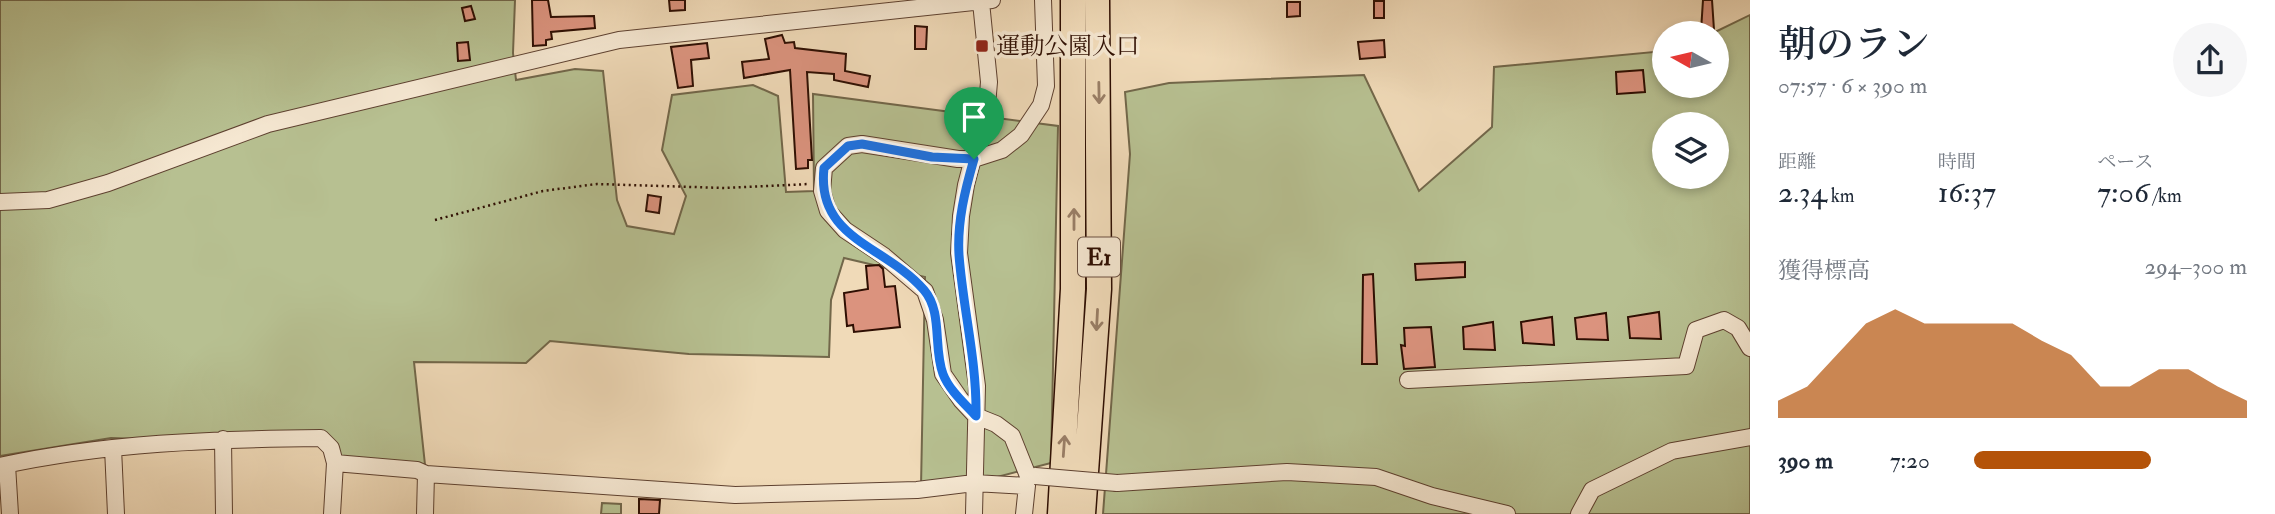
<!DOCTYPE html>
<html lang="ja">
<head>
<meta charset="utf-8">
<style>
	body { margin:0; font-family:"IM FELL Double Pica","Noto Serif JP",serif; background:#f6f6f7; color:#1f2937; height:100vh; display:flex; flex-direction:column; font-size:26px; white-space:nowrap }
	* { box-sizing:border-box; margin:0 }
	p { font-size:23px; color:#747a83 }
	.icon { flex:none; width:38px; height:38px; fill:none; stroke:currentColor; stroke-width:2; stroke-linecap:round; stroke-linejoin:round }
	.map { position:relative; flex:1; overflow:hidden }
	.sheet { display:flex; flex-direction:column; background:#fff; width:525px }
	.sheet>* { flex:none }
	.needle { width:46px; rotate:278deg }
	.tools { position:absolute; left:1652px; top:21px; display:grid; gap:14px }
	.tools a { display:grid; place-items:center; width:77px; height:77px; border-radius:50%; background:#fff; box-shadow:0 4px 10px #0003; font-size:35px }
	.pin { position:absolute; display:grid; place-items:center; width:60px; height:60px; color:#fff; margin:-72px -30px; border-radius:50% 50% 50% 0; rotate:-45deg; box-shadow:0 0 7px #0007 }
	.pin .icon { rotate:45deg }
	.round { display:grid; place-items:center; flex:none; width:74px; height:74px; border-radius:37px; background:#f6f6f7 }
	.head { display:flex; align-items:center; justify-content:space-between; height:119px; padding:0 28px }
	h1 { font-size:38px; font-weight:600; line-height:52px }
	.figures { display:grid; grid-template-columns:repeat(3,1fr); gap:10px; height:119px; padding:7px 28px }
	.figures div { display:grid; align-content:center }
	.figures b { font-size:30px; font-weight:600 }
	.figures small { font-size:19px; font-weight:400 }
	.figures p { font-size:19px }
	.chart { height:196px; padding:14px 28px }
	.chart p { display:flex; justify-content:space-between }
	.chart svg { width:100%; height:126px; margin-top:7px; fill:#b45309; opacity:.7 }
	ul { padding:0 28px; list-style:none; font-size:23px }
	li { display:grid; grid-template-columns:112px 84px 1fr; align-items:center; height:52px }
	li i { height:18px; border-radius:9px; background:#b45309 }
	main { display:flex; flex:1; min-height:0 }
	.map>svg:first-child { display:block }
	.green { fill:#b7c091; stroke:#72674a; stroke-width:2; fill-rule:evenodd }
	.building { fill:#db937e; stroke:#2e0e02; stroke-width:2 }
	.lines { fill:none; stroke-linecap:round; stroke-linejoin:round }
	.minor-casing { stroke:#5e4130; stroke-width:18 }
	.highway-casing { stroke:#2e0e02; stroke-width:27 }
	.path { stroke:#2e0e02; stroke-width:2.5; stroke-dasharray:2 3.5; stroke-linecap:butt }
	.minor { stroke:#f5e7d1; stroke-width:16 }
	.highway { stroke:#f0dab8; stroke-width:24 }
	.minor-bridge-casing { stroke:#5e4130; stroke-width:18; stroke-linecap:butt }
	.minor-bridge { stroke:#f5e7d1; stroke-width:16 }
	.oneway { stroke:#997e66 }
	.route-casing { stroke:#fff; stroke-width:14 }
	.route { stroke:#1a73e8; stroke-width:9 }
	.poi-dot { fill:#8f2418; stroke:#f5e7d1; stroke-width:2.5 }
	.labels { text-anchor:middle; stroke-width:7; stroke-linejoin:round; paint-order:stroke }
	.shield { fill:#f5e7d1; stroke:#6a4f40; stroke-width:2 }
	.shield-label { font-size:23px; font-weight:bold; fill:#2e0e02 }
	.poi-label { font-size:24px; fill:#2e0e02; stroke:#f5e7d1; text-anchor:start }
</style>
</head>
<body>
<main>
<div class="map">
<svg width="1750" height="514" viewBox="0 0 1750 514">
	<rect width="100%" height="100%" fill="#f0dab8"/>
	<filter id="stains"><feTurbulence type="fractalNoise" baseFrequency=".00286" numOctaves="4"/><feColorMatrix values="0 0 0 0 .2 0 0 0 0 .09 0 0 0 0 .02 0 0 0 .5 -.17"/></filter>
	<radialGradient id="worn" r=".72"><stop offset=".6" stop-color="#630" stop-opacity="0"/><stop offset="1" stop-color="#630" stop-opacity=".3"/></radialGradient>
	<path class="green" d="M0 0H515L513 53 516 80 575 69 603 71 617 200 627 226 674 234 686 196 662 150 672 95 753 85 778 96 786 192 814 191 813 94 1058 126 1051 463 974 483 921 487 925 277 844 258 831 300 829 357 689 354 550 341 526 363 414 362 426 474 351 465 321 438 199 441 111 438 0 456Z
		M1750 15V514H1103L1130 154 1125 92 1169 83 1364 75 1419 191 1492 127 1494 67 1664 51V86H1717V33H1713ZM1664 124H1717V177H1664Z
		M602 503 621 504V514H601Z"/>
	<path class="building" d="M532 0H548L551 17 594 16 595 28 551 32 552 39 546 40V45L533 46Z
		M669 0H685V10L670 11Z
		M1703 0H1712L1714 30 1701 31Z
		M1374 1H1384V18H1374Z
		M1287 2H1300V16L1287 17Z
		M471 6 475 19 465 21 462 8Z
		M915 26 927 27 926 49H915Z
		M782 35 785 43 794 42 795 48 846 54 845 71 870 76 868 87 834 80V74L807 72 812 160H808V168L796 169 790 70 744 78 742 62 769 59 765 39Z
		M1384 40 1385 57 1360 59 1358 42Z
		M468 42 470 60 458 61 457 43Z
		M707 43 709 58 691 60 693 86 678 88 671 47Z
		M1643 70 1645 92 1617 94 1616 72Z
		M648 195 661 197 659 213 646 211Z
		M1465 262V277L1416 280 1415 264Z
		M879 265 883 269 885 287 895 286 900 327 854 332 853 325 847 326 844 293 868 289 866 266Z
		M1373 274 1377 364H1362L1363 275Z
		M1659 312 1661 339 1630 338 1628 317Z
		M1606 313 1608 340 1577 339 1575 318Z
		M1552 317 1554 345 1523 343 1521 322Z
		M1493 322 1495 350 1464 349 1463 327Z
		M1431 327 1435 367 1404 369 1401 345 1405 346 1404 328Z
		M639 499 660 500 659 514H639Z"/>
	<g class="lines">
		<g class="minor-casing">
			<path id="minor" d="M0 202 48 200 108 183 268 124 619 40 992 0
				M1408 380 1686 366 1696 330 1724 320 1738 328 1750 348
				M223 439 224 514
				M113 448 116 514
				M7 465 10 514
				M0 466C105 443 214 439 321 438L331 448 335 463 417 470 426 474 735 495 917 490 974 483 1027 486
				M1117 483 1287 472 1376 477 1432 496 1507 514
				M332 514 335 463
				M425 514 426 474
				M974 514 977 386 959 253 961 216 966 185 987 105 989 82 981 2
				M1024 514 1028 476 1012 436 996 424 976 416 961 400 943 374 935 320 925 291 884 256 845 230 828 211 822 191 824 168 848 146 862 144 958 159H974L1002 150 1021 135 1041 105 1046 86 1043 0
				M1579 514 1592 490 1672 451 1750 437"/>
		</g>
		<g class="highway-casing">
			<path id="highway" d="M1060 514 1073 289V0
				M1083 514 1099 289 1097 0"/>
		</g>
		<path class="path" d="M435 220 543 191 597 184 725 188 809 184"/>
		<use href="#minor" class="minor"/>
		<use href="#highway" class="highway"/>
		<g class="minor-bridge-casing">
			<path id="minor-bridge" d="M1035 476 1117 483"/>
		</g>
		<use href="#minor-bridge" class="minor-bridge"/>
	</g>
	<defs><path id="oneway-shaft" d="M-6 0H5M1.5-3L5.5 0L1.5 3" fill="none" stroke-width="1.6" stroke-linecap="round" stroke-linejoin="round" transform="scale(1.75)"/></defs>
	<g class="oneway">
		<use href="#oneway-shaft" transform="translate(1099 93) rotate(89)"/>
		<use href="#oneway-shaft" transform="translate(1074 219) rotate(-90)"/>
		<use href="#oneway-shaft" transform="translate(1097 320) rotate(93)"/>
		<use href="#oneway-shaft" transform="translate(1064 446) rotate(-86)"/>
	</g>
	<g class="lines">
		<g class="route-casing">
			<path id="route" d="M862 144 932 157 974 159C965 190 957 222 959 255 963 309 977 361 976 416 965 404 949 390 943 374 933 348 943 312 924 290 885 245 816 239 824 168L848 146Z"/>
		</g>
		<use href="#route" class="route"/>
	</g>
	<rect class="poi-dot" x="975" y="39" width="14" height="14" rx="3.5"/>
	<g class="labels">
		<rect class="shield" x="1078" y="237.5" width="42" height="39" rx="5"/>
		<g class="shield-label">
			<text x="1099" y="265">E1</text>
		</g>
		<g class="poi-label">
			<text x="996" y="54">運動公園入口</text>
		</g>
	</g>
	<rect width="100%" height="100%" filter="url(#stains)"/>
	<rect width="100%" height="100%" fill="url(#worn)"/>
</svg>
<div class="tools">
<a><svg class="needle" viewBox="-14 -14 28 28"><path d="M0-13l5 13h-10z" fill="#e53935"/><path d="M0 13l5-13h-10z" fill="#747a83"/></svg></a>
<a><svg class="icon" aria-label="layers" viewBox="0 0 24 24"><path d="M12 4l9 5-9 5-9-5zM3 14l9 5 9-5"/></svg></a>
</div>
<div class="pin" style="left:974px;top:159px;background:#1e9e55"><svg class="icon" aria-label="arrive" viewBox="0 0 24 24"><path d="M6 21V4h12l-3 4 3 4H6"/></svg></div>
</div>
<section class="sheet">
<div class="head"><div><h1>朝のラン</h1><p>07:57 · 6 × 390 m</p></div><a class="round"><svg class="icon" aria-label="share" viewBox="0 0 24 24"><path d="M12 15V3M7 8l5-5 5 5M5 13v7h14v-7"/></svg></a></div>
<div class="figures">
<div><p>距離</p><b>2.34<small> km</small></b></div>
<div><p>時間</p><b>16:37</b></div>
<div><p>ペース</p><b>7:06<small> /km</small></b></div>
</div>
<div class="chart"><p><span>獲得標高</span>294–300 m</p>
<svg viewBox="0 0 160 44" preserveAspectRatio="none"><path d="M0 44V38L10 33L20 22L30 11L40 6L50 11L60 11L70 11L80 11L90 17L100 22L110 33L120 33L130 27L140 27L150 33L160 38V44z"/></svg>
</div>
<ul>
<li><b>390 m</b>7:20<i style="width:65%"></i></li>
</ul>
</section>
</main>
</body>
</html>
